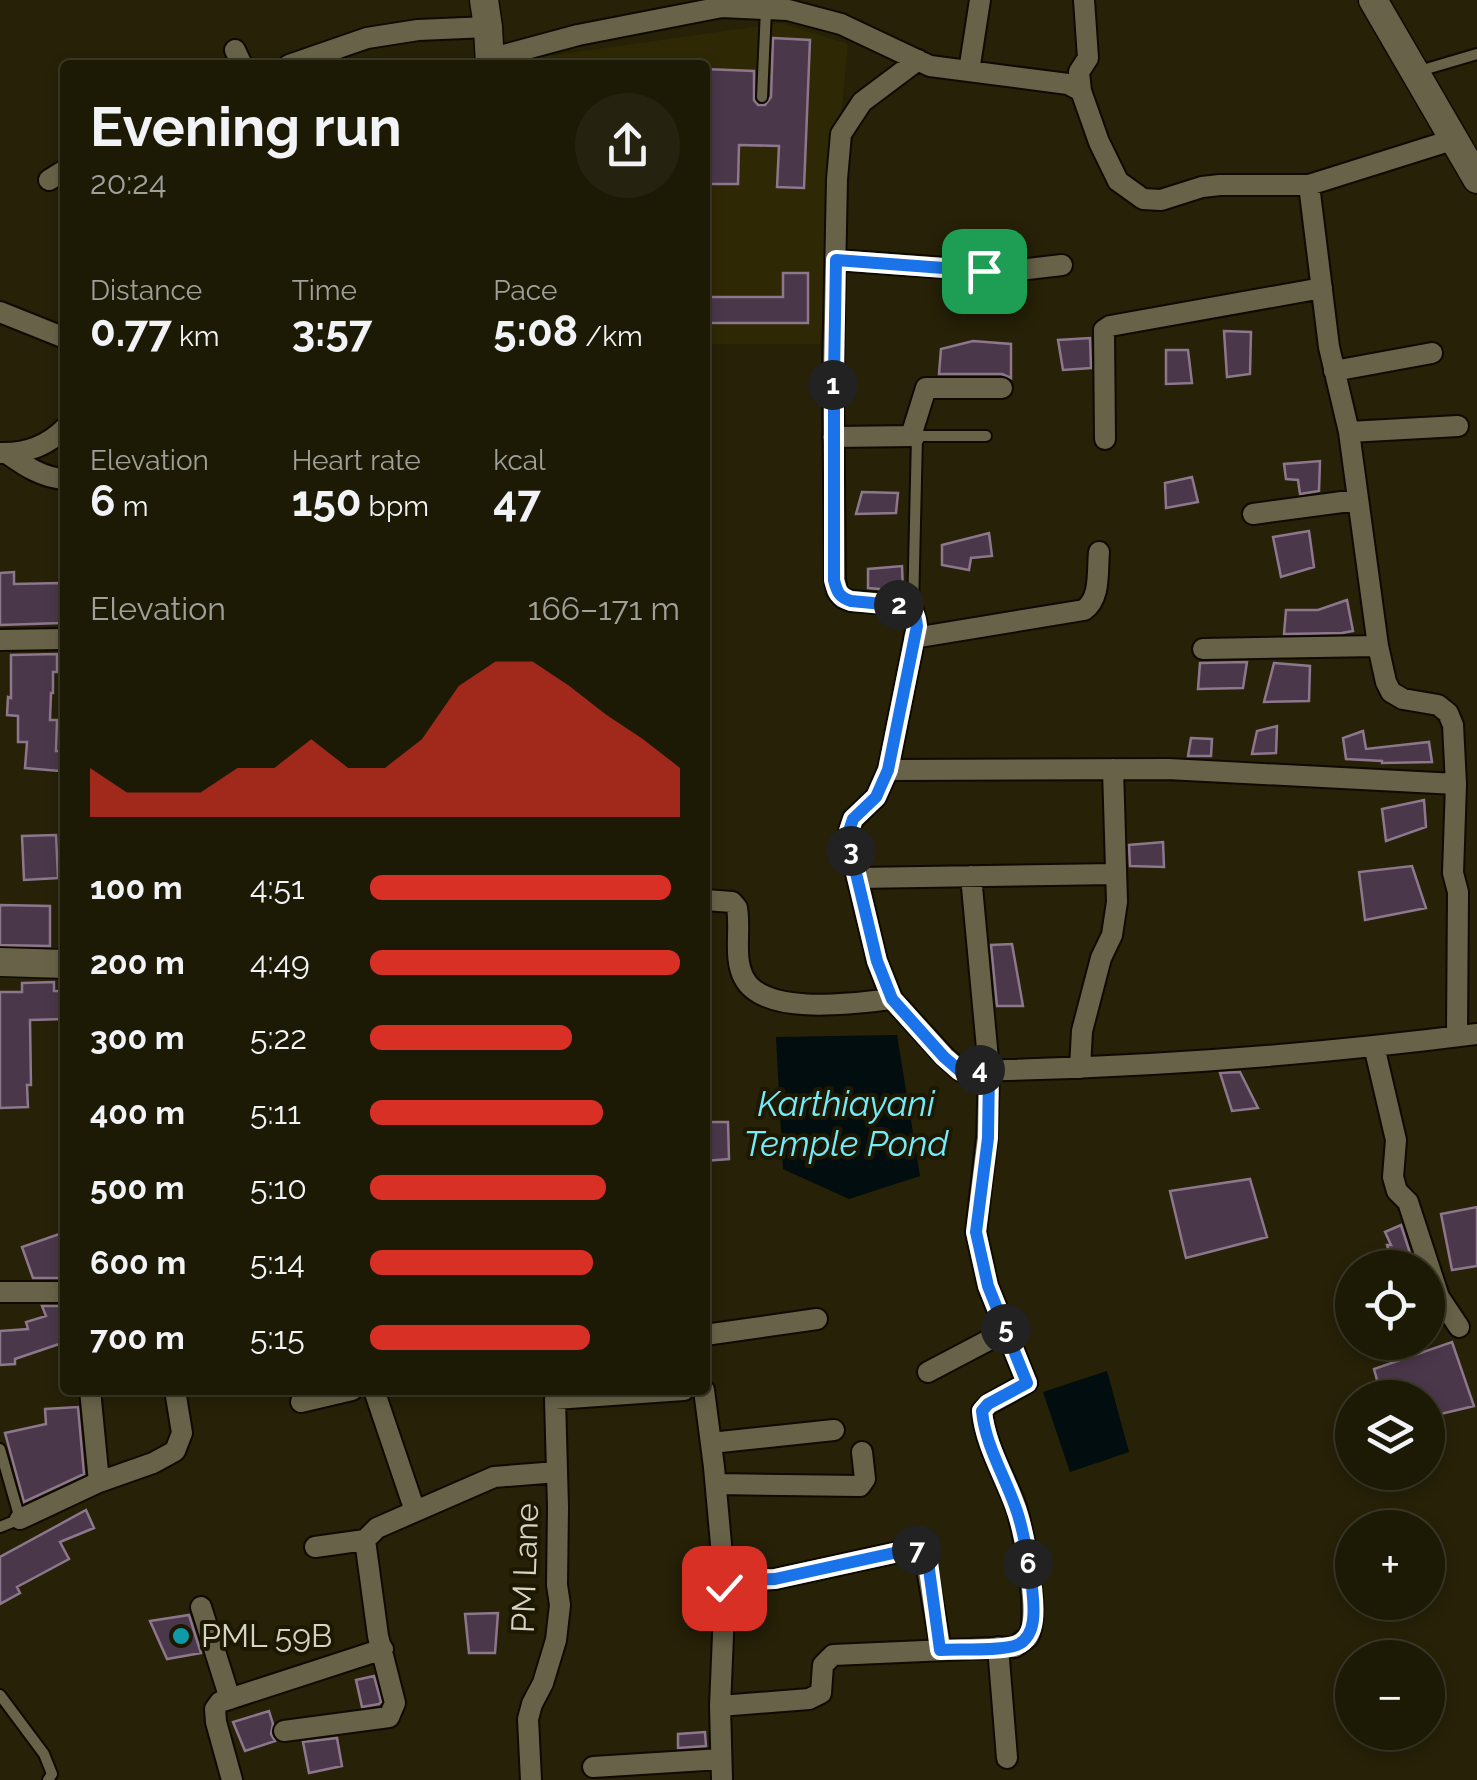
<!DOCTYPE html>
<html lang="en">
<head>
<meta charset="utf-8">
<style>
	body { margin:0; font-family:Raleway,sans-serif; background:#25220f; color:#f1f3f6; height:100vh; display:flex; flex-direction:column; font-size:38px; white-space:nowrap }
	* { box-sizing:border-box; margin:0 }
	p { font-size:32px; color:#a0a09a }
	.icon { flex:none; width:55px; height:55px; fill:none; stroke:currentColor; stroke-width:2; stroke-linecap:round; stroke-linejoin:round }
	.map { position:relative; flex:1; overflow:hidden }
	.details { position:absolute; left:60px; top:60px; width:650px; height:1335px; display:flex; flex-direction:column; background:#1c1905; border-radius:10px; box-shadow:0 5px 15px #0003,0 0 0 2px #3a3827 }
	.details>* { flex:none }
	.buttons { position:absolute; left:1335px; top:1250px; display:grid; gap:20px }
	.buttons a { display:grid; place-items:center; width:110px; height:110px; border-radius:50%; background:#1c1905; box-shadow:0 5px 15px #0003,0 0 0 2px #3a3827; font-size:50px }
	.pin { position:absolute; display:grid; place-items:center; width:85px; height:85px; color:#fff; margin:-42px; border-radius:20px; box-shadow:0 5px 15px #0006 }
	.km { position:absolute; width:50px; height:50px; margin:-25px; border-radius:50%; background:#222; color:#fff; font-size:28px; line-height:50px; text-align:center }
	.round { display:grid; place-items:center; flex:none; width:105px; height:105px; border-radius:52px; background:#25220f }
	.overview { display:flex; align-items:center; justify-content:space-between; height:170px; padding:0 30px }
	h1 { font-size:55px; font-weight:700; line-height:75px }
	.metrics { display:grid; grid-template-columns:repeat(3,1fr); gap:15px; height:170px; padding:10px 30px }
	.metrics div { display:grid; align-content:center }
	.metrics b { font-size:42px; font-weight:700 }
	.metrics small { font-size:28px; font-weight:400 }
	.metrics p { font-size:28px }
	.chart { height:280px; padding:20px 30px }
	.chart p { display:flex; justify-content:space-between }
	.chart svg { width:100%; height:180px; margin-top:10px; fill:#d93025; opacity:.7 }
	ul { padding:0 30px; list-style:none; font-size:32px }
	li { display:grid; grid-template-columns:160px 120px 1fr; align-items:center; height:75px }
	li i { height:25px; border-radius:12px; background:#d93025 }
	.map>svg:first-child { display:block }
	.built { fill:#2f2805 }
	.water { fill:#010d0f }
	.building { fill:#4b374a; stroke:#8d778d; stroke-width:2.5 }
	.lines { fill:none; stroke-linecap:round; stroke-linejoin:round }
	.lane-casing { stroke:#0f0a00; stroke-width:14 }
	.street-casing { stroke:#0f0a00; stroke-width:24 }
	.secondary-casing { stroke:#0f0a00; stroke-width:31 }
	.lane { stroke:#686348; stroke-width:10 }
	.street { stroke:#686348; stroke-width:20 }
	.secondary { stroke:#686348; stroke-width:28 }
	.route-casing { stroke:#fff; stroke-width:20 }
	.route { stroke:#1a73e8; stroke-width:12 }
	.culture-dot { fill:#0f9aa8; stroke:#1d1801; stroke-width:4 }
	.labels { text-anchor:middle; stroke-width:8; stroke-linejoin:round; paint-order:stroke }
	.street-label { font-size:32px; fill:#d6d3c4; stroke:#1d1801 }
	.poi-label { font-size:32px; fill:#d6d3c4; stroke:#1d1801; text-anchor:start }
	.water-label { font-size:35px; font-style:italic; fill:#73edfd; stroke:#1d1801 }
</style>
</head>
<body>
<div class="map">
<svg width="1477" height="1780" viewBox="0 0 1477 1780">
	<rect width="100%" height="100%" fill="#262107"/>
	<path class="built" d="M781 23 848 44 820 344H705V65H518V60Z"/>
	<path class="water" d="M897 1035 920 1176 849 1199 783 1169 776 1037Z
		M1107 1371 1129 1452 1070 1472 1043 1392Z"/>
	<path class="building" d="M773 38 810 40 804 188 777 187 779 146 739 145 738 184H705V69L754 71V100L758 105H765L771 97Z
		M783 273H808V323H705V297H783Z
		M1224 331 1251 332 1250 374 1227 377Z
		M1090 338 1091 368 1063 370 1058 340Z
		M973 341 1011 344V378L1002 374H939L941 349Z
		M1166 350H1188L1192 383 1166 384Z
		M1320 461 1319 491 1300 494 1298 480 1286 479 1284 464Z
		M1192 477 1198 502 1166 508 1165 483Z
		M862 492 898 493 896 513 856 514Z
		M1309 531 1314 567 1281 577 1273 537Z
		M989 533 992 556 971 558 969 570 942 565V545Z
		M902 566 903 591 868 588V569Z
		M14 572V584L60 583 61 623 0 625V573Z
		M1347 600 1353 631 1342 633 1284 634 1286 610H1318Z
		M57 654V672H53V693H51L50 720H57L56 751H61L59 771 25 768 27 742H18V716L7 715 8 697 11 698V655Z
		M1247 662 1243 688 1198 689 1200 663Z
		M1274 663 1310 666 1309 701 1264 702Z
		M1277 726 1276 753 1252 754 1257 731Z
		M1363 731 1366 749 1429 742 1432 762 1382 763V761L1346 759 1343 738Z
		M1191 738 1212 739 1211 756H1188Z
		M1424 800 1426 827 1386 841 1382 809Z
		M56 835 58 878 24 880 22 836Z
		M1163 842 1164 867 1130 866 1129 845Z
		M1412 866 1426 908 1365 920 1359 872Z
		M0 905 50 906V946L0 945Z
		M1012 944 1023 1006H997L991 945Z
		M54 982V991H65V1019L30 1020 31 1085H27L28 1107 0 1108V992H22V983Z
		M1240 1072 1258 1108 1232 1111 1220 1073Z
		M705 1122H728L729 1159 705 1161Z
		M1250 1179 1267 1237 1186 1258 1170 1191Z
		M1477 1207V1266L1452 1270 1441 1214Z
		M1401 1225 1410 1253 1407 1254 1411 1268H1394L1387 1245H1391L1385 1232Z
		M65 1232V1278H33L22 1247Z
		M42 1306H59L65 1323V1342L15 1359V1364L0 1365V1331L28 1329 26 1322 46 1316Z
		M1452 1342 1474 1406 1428 1417V1398H1382L1374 1369Z
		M78 1407 84 1474 24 1502 5 1433 46 1424 45 1409Z
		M86 1510 94 1528 60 1542 69 1559 17 1587 20 1593 0 1604V1557Z
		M498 1613 495 1653H469L465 1614Z
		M189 1615 201 1653 167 1659 150 1621Z
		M374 1676 381 1702 379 1704 362 1707 356 1680Z
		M269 1711 273 1724 271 1734 275 1741 245 1751 233 1722Z
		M705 1732 706 1746 678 1748V1734Z
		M337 1738 342 1766 309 1773 303 1742Z"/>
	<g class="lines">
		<g class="lane-casing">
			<path id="lane" d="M1416 72 1477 54
				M762 97 766 10
				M915 436H986
				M913 610 917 436
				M0 1449 20 1519 0 1527
				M0 1695 44 1754 52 1774 48 1780"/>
		</g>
		<g class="street-casing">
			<path id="street" d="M235 50 242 65
				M489 59 578 35 722 7 788 10 841 24 930 66 1068 84 1081 91 1099 142 1118 181 1143 199 1161 200 1202 187 1220 185H1309L1452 140
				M918 60 862 102 841 134 837 179 833 375 835 580 837 591 843 598 851 601 905 605 913 610 917 626 888 770 876 797 853 819 849 831 850 848 877 961 892 999 945 1057 961 1071C1133 1068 1306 1056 1477 1034
				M289 65 367 38 418 30 488 27
				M969 71 980 0
				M1081 91 1079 72 1088 58 1084 0
				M49 180 65 170
				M1309 185 1329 347 1349 432 1378 646 1386 682 1391 692 1403 699 1438 705 1448 713 1453 725 1456 784 1453 873 1458 892 1457 1036
				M836 260 1002 272 1062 265
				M0 312 65 338
				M1334 371 1432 353
				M1349 432 1458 426
				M911 436 926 388H1002
				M833 437 915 436
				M1105 439 1104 330 1110 326 1322 288
				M0 453C25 454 47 446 65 428
				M8 454C25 466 43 478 65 479
				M1253 514 1357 500
				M914 638 1084 610C1101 598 1097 572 1099 552
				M0 640 65 639
				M1203 649 1378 646
				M888 770 1168 769 1456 784
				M857 878 1116 874
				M705 900 732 902 737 908C741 930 733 958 744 978 764 1017 857 1003 892 999
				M1374 1046 1396 1140 1393 1177 1397 1191 1408 1202 1439 1297 1459 1327
				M1080 1068 1082 1031 1101 958 1112 935 1117 902 1113 769
				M0 1292H65
				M705 1335 817 1319
				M928 1372 1006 1331
				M90 1390 99 1482
				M374 1390 415 1511
				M704 1390 714 1467 725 1588 720 1706 722 1780
				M301 1402 352 1390
				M711 1443 834 1430
				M716 1484 860 1486 865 1479 862 1452
				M20 1519 99 1482 153 1463 175 1451 182 1433 175 1390
				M315 1547 365 1540
				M724 1581 775 1579 912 1549 924 1551 941 1650
				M201 1607 230 1699
				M998 1647 1007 1758
				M720 1706 809 1699 821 1693 823 1665 833 1655 1015 1647C1017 1645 1026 1639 1028 1637 1041 1618 1023 1530 1016 1507 1005 1476 985 1445 982 1411L989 1404 1027 1383 988 1286 976 1232 987 1138 989 1070 971 876
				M284 1731 389 1717 395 1703 378 1636 365 1540 377 1528 494 1477 557 1472
				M593 1767 721 1759
				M232 1780 216 1722 215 1709 220 1702 383 1649
				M531 1780 528 1719 532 1704 543 1683 556 1640 560 1605 557 1585 558 1507 555 1399 684 1390"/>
		</g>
		<g class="secondary-casing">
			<path id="secondary" d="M484 0 488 27 490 65
				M1373 0 1477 179
				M0 962 65 964"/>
		</g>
		<use href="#lane" class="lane"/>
		<use href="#street" class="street"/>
		<use href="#secondary" class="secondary"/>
	</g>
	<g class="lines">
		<g class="route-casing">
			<path id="route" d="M724 1588V1581L775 1579 912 1549 924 1551 928 1562 940 1650C958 1649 1003 1651 1017 1645 1027 1641 1032 1630 1033 1620 1036 1596 1024 1529 1015 1506 1004 1475 985 1444 982 1411L988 1404 1027 1383 988 1286 976 1232 988 1138 989 1070 960 1071 944 1057 892 999 877 961 850 848 849 831 853 819 876 797 888 770 917 626C916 615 914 611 905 606L851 601C839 597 837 592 834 580V375L836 260 984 271"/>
		</g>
		<use href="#route" class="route"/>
	</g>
	<circle class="culture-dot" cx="181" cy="1636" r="10"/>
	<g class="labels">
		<g class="street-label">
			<text transform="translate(525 1568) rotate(-88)" y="11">PM Lane</text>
		</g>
		<g class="poi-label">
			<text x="201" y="1647">PML 59B</text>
		</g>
		<g class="water-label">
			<text x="846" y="1116">Karthiayani<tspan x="846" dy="40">Temple Pond</tspan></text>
		</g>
	</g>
</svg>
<div class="buttons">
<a><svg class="icon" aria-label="locate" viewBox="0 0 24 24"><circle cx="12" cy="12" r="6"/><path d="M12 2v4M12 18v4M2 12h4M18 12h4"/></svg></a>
<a><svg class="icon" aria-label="layers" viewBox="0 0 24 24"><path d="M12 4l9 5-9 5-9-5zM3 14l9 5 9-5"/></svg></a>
<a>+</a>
<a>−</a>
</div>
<div class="pin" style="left:984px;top:271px;background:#1e9e55"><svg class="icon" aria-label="arrive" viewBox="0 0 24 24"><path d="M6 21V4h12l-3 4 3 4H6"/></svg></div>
<div class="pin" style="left:724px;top:1588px;background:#d93025"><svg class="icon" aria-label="check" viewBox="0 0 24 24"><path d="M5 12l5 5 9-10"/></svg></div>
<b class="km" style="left:833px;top:385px">1</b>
<b class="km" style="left:899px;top:605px">2</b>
<b class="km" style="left:851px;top:851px">3</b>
<b class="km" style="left:980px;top:1070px">4</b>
<b class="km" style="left:1006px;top:1329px">5</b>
<b class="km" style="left:1028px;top:1564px">6</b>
<b class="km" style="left:917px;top:1550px">7</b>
<section class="details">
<div class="overview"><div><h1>Evening run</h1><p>20:24</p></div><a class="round"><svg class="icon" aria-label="share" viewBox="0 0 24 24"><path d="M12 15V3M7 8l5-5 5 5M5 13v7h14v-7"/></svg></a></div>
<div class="metrics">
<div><p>Distance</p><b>0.77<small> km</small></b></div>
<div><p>Time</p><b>3:57</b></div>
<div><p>Pace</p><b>5:08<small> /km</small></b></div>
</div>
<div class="metrics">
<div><p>Elevation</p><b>6<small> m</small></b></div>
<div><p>Heart rate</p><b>150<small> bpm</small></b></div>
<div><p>kcal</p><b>47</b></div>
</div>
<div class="chart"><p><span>Elevation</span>166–171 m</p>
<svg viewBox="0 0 160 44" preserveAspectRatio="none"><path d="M0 44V32L10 38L20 38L30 38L40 32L50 32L60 25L70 32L80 32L90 25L100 12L110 6L120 6L130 12L140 19L150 25L160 32V44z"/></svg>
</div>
<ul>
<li><b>100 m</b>4:51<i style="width:97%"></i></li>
<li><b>200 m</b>4:49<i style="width:100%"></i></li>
<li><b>300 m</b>5:22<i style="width:65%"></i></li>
<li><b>400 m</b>5:11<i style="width:75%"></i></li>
<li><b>500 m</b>5:10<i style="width:76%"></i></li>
<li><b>600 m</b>5:14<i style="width:72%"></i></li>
<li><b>700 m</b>5:15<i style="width:71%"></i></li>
</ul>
</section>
</div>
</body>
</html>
